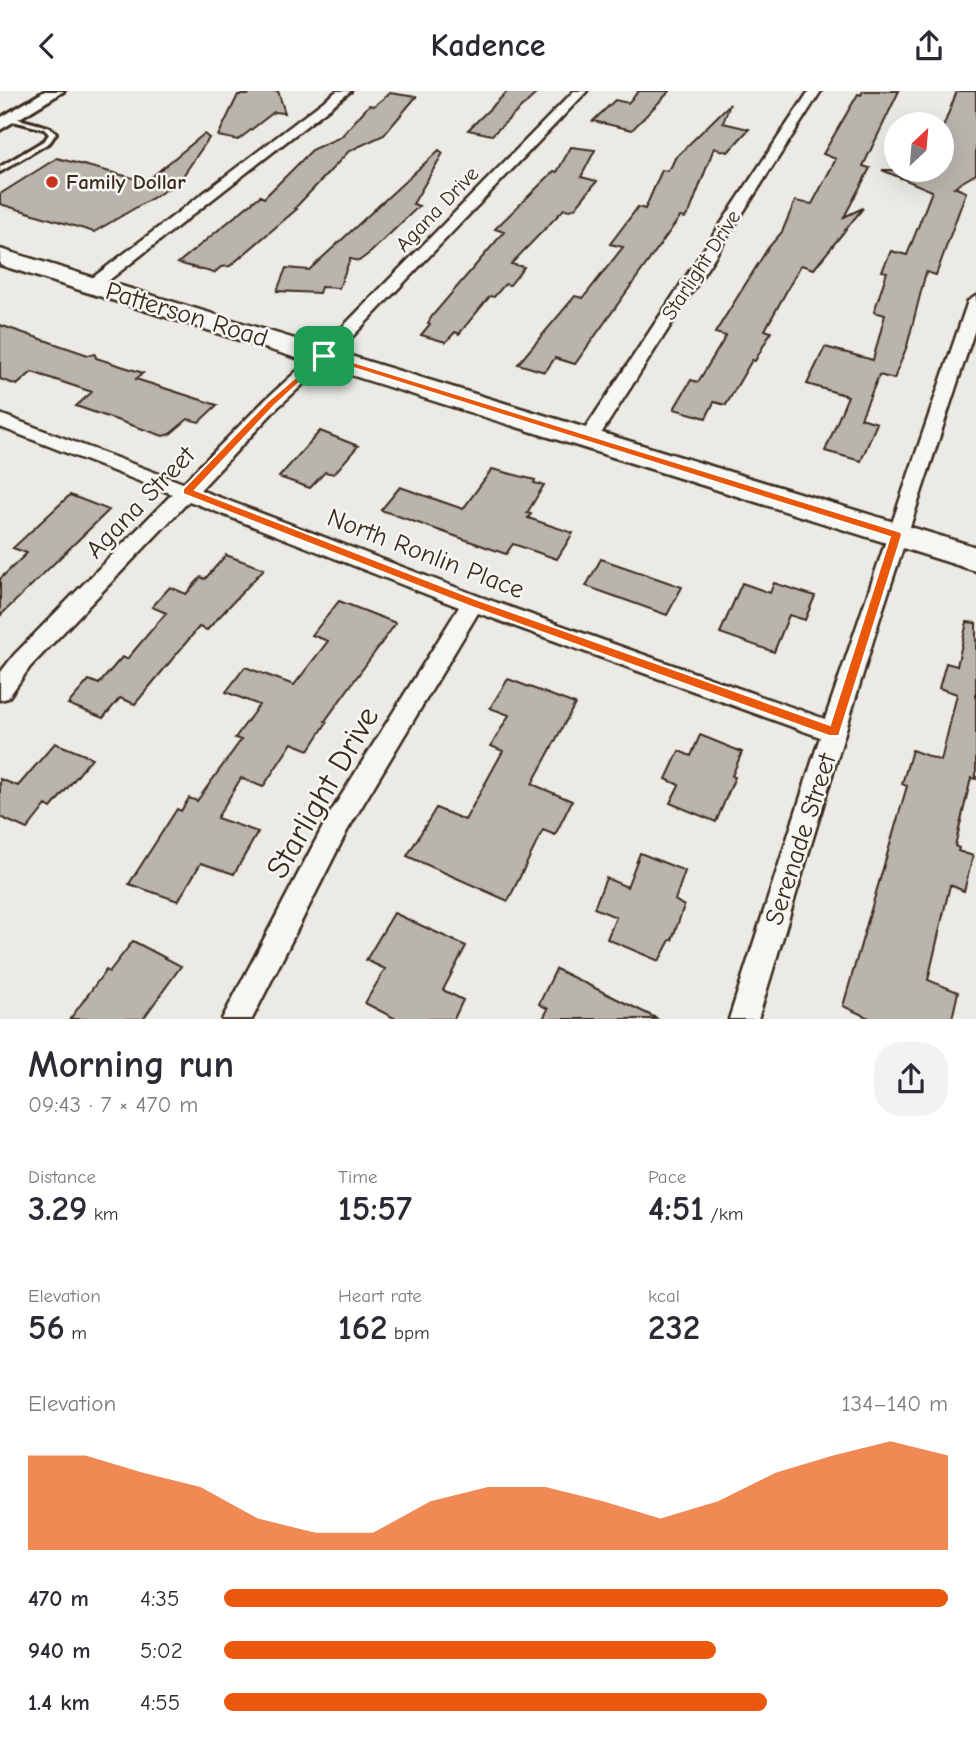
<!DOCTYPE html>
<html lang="en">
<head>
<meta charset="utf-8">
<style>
	body { margin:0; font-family:"Comic Neue",sans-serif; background:#f2f2f3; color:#2b2b33; height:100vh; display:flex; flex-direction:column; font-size:26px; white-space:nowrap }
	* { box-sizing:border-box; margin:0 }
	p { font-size:23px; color:#7c7c81 }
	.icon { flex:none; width:38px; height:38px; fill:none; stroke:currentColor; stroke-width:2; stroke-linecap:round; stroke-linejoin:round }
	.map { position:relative; height:928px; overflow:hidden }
	.sheet { display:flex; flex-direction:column; background:#fff; flex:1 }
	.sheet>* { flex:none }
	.needle { width:46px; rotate:26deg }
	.buttons { position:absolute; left:884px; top:21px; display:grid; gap:14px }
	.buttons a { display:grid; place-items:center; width:70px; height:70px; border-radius:50%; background:#fff; box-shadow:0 7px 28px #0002; font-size:35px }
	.pin { position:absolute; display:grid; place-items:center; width:60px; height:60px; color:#fff; margin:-30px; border-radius:14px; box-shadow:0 4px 10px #0006 }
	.round { display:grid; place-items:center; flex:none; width:74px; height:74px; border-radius:28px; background:#f2f2f3 }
	.summary { display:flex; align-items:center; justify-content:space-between; height:119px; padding:0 28px }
	h1 { font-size:38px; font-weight:700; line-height:52px }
	.stats { display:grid; grid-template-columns:repeat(3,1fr); gap:10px; height:119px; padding:7px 28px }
	.stats div { display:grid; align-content:center }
	.stats b { font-size:35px; font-weight:700 }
	.stats small { font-size:19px; font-weight:400 }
	.stats p { font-size:19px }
	.chart { height:196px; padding:14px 28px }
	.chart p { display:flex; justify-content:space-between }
	.chart svg { width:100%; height:126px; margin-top:7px; fill:#ea580c; opacity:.7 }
	ul { padding:0 28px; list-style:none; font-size:23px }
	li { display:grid; grid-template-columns:112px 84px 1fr; align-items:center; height:52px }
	li i { height:18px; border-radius:9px; background:#ea580c }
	header { display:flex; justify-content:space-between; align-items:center; height:91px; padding:0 28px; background:#fff; font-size:32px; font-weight:700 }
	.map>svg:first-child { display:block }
	.building { fill:#bab4ae; stroke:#3b2a1e; stroke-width:2 }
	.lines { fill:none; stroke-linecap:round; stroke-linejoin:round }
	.service-casing { stroke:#3b2a1e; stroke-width:6 }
	.minor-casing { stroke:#3b2a1e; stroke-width:5 }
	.tertiary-casing { stroke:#3b2a1e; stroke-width:6 }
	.primary-casing { stroke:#3b2a1e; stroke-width:5 }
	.service { fill:#f6f6f2; fill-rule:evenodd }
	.minor { fill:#f6f6f2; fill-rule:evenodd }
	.tertiary { fill:#f6f6f2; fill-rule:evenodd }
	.primary { fill:#f6f6f2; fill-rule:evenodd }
	.route { fill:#ea580c; stroke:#fff; stroke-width:2; fill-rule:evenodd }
	.poi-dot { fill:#c8321e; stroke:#f6f6f2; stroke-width:2.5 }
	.labels { text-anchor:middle; stroke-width:5; stroke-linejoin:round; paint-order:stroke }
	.far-poi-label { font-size:21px; font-weight:bold; fill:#3b2a1e; stroke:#f6f6f2; text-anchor:start }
	.far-street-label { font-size:21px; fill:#3b2a1e; stroke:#f6f6f2 }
	.street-label { font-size:26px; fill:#3b2a1e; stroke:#f6f6f2 }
	.near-street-label { font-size:32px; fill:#3b2a1e; stroke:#f6f6f2 }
</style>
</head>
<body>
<header><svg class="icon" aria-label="back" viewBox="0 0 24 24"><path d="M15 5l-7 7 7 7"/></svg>Kadence<svg class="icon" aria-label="share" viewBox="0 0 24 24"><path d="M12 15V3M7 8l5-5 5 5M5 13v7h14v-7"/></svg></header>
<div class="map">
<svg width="976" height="928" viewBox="0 0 976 928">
	<rect width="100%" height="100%" fill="#ebeae5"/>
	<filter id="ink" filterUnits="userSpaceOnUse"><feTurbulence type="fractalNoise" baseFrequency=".0143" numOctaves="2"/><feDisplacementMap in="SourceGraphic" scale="14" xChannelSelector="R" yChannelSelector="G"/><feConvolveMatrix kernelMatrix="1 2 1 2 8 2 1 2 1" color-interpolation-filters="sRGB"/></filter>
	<g filter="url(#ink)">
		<path class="building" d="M250 0H278L285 22 274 21 238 49 218 45 238 4H248Z
			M508 0H539L492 44 468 39Z
			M639 0H670L632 39 593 30 615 9 628 12Z
			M863 0H899L863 75 870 77 844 126 863 117 814 178 801 174 765 239 771 241 755 270 752 269 726 314 714 311 706 327 674 318 691 289 698 291 726 245 715 242 768 157 782 141 795 110 812 113 836 68 823 63 858 3 861 4Z
			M957 0H976V83L954 96 966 101 936 184 926 181 907 255 894 288 879 284 861 327 877 332 861 370 825 360 848 305 807 293 825 256 873 269 885 224 874 221 887 181 882 180 891 160 907 164 932 100 882 79H942V39Z
			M390 2 416 6 384 44 349 60 295 117 297 118 230 175 221 176 214 182 178 172 260 105 264 107 313 58 341 46 369 14 374 15Z
			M730 13 723 32 749 38 728 61 714 57 690 120 685 127 680 126 575 273 555 267 545 281 518 273 575 205 583 207 623 156 610 153 638 116 645 118 662 79 667 80 671 76 675 67Z
			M204 43 209 47 178 92 94 141 0 113V103L57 67 137 88H149Z
			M571 56 595 59 581 86 597 90 576 116 571 119 564 118 511 173 524 176 510 194 505 193 494 206 490 205 459 243 455 241 446 251 421 244 430 233 428 232 432 225 504 141 495 138 554 80 557 81Z
			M439 59 443 62 413 113 419 115 371 161 359 170 350 168 339 197 321 196 319 202 277 200 286 177 309 179Z
			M0 234 88 264 95 263 96 267 143 282 136 288 217 314 199 331 188 328 170 343 163 345 76 315 92 301 32 281 17 294 0 288Z
			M320 340 358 355 334 383 325 381 310 397 279 386Z
			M492 378 535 389 534 392 544 394 527 422 531 423 528 427 573 442 557 468 513 453 506 463 381 419 400 396 463 418Z
			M70 404 109 419 0 525V488L27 462 13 457Z
			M226 464 264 478 207 539 199 536 135 613 120 607 103 627 68 613 89 589 99 593 122 566 127 568 166 522 152 516 170 496 186 503 201 486 205 488Z
			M601 468 682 496 667 524 586 495Z
			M742 492 770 502 774 492 815 505 805 529 789 524 774 561 720 542Z
			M339 510 396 532 325 630 327 631 309 659 292 652 263 696 241 687 217 727 258 741 234 783 201 772 178 810 129 793 177 718 181 720 189 707 197 710 241 649 235 647 259 614 226 601 245 576 294 594 328 550 312 544Z
			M967 531 976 532V688L971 687 955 755 959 757 958 760 973 765 964 800 950 794 928 889 958 901 952 928H871L843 915 907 695 902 693 912 659 941 670 957 603 939 597 946 572 957 575Z
			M508 588 575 613 532 693 572 710 555 744 543 739 508 810 407 765 436 717 465 729 503 660 491 655 509 624 490 617Z
			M700 644 742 661 732 685 735 686 716 731 670 712 679 694 666 688 679 660 691 665Z
			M55 652 92 667 56 711 51 717 46 714 27 738 0 726V688L18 695Z
			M640 762 685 780 675 809 684 815 672 849H670L659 870 607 848 616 826 594 817 606 787 627 796Z
			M394 822 466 855 443 899 463 909 454 928H396L365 912 385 878 366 869Z
			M133 850 181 875 143 928H70L106 879 109 881Z
			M556 878 658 928H543L548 918 539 913Z"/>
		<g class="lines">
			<g class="service-casing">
				<path id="service" d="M11 26 48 36 56 42 50 51 0 81V76L45 49 49 43 44 38 9 29 8 28Z"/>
			</g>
			<g class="minor-casing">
				<path id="minor" d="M337 0H351L99 197H87L85 194 87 191Z
					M574 0H587L330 269 277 317 200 399 481 506 825 628 968 210 976 205V235L879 530 758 928H729L820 646 478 522 347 740 252 928H222L329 724 459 516 189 410 30 576 8 607 0 609V582L14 564 172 403 0 336V323L183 392 265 309 318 261Z
					M809 0H821L595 352H581L579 348 581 344Z"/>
			</g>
			<g class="tertiary-casing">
				<path id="tertiary" d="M45 0H64L0 39V27Z"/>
			</g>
			<g class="primary-casing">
				<path id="primary" d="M0 158 976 456V480L0 174Z"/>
			</g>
			<use href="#service" class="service"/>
			<use href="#minor" class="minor"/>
			<use href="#tertiary" class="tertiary"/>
			<use href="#primary" class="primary"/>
		</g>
	</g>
	<path class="route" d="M324 262 901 441 902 444 839 645H829L469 515 183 403V398L267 311ZM325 268 890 446 830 634 478 509 195 399 274 315Z"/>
	<circle class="poi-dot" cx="52" cy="91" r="7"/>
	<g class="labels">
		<g class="far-poi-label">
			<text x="66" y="98">Family Dollar</text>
		</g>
		<g class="far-street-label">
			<text transform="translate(437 118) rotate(-46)" y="7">Agana Drive</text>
			<text transform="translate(701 174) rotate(-57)" y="7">Starlight Drive</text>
		</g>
		<g class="street-label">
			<text transform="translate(187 223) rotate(17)" y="9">Patterson Road</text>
			<text transform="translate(140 411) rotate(-46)" y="9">Agana Street</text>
			<text transform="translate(426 462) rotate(21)" y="9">North Ronlin Place</text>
			<text transform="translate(800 748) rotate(-72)" y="9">Serenade Street</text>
		</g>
		<g class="near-street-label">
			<text transform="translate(322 701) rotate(-60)" y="11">Starlight Drive</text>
		</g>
	</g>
</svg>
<div class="buttons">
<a><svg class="needle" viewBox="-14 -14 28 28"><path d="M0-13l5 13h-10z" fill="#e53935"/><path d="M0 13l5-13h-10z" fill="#7c7c81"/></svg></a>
</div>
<div class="pin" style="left:324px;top:265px;background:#1e9e55"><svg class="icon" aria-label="arrive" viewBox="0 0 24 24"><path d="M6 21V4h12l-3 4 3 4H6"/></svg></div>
</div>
<section class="sheet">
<div class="summary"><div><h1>Morning run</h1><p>09:43 · 7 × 470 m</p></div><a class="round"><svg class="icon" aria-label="share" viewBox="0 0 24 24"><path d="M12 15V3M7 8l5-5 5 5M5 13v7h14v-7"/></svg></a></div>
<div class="stats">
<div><p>Distance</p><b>3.29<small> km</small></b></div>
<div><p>Time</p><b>15:57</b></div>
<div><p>Pace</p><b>4:51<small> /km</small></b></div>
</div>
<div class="stats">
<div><p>Elevation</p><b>56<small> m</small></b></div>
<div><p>Heart rate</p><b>162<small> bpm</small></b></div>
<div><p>kcal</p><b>232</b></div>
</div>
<div class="chart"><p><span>Elevation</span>134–140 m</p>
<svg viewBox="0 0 160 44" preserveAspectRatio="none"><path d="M0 44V11L10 11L20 17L30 22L40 33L50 38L60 38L70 27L80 22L90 22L100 27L110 33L120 27L130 17L140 11L150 6L160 11V44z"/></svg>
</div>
<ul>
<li><b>470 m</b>4:35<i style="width:100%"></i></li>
<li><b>940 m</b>5:02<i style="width:68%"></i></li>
<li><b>1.4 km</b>4:55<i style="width:75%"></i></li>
</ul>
</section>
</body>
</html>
